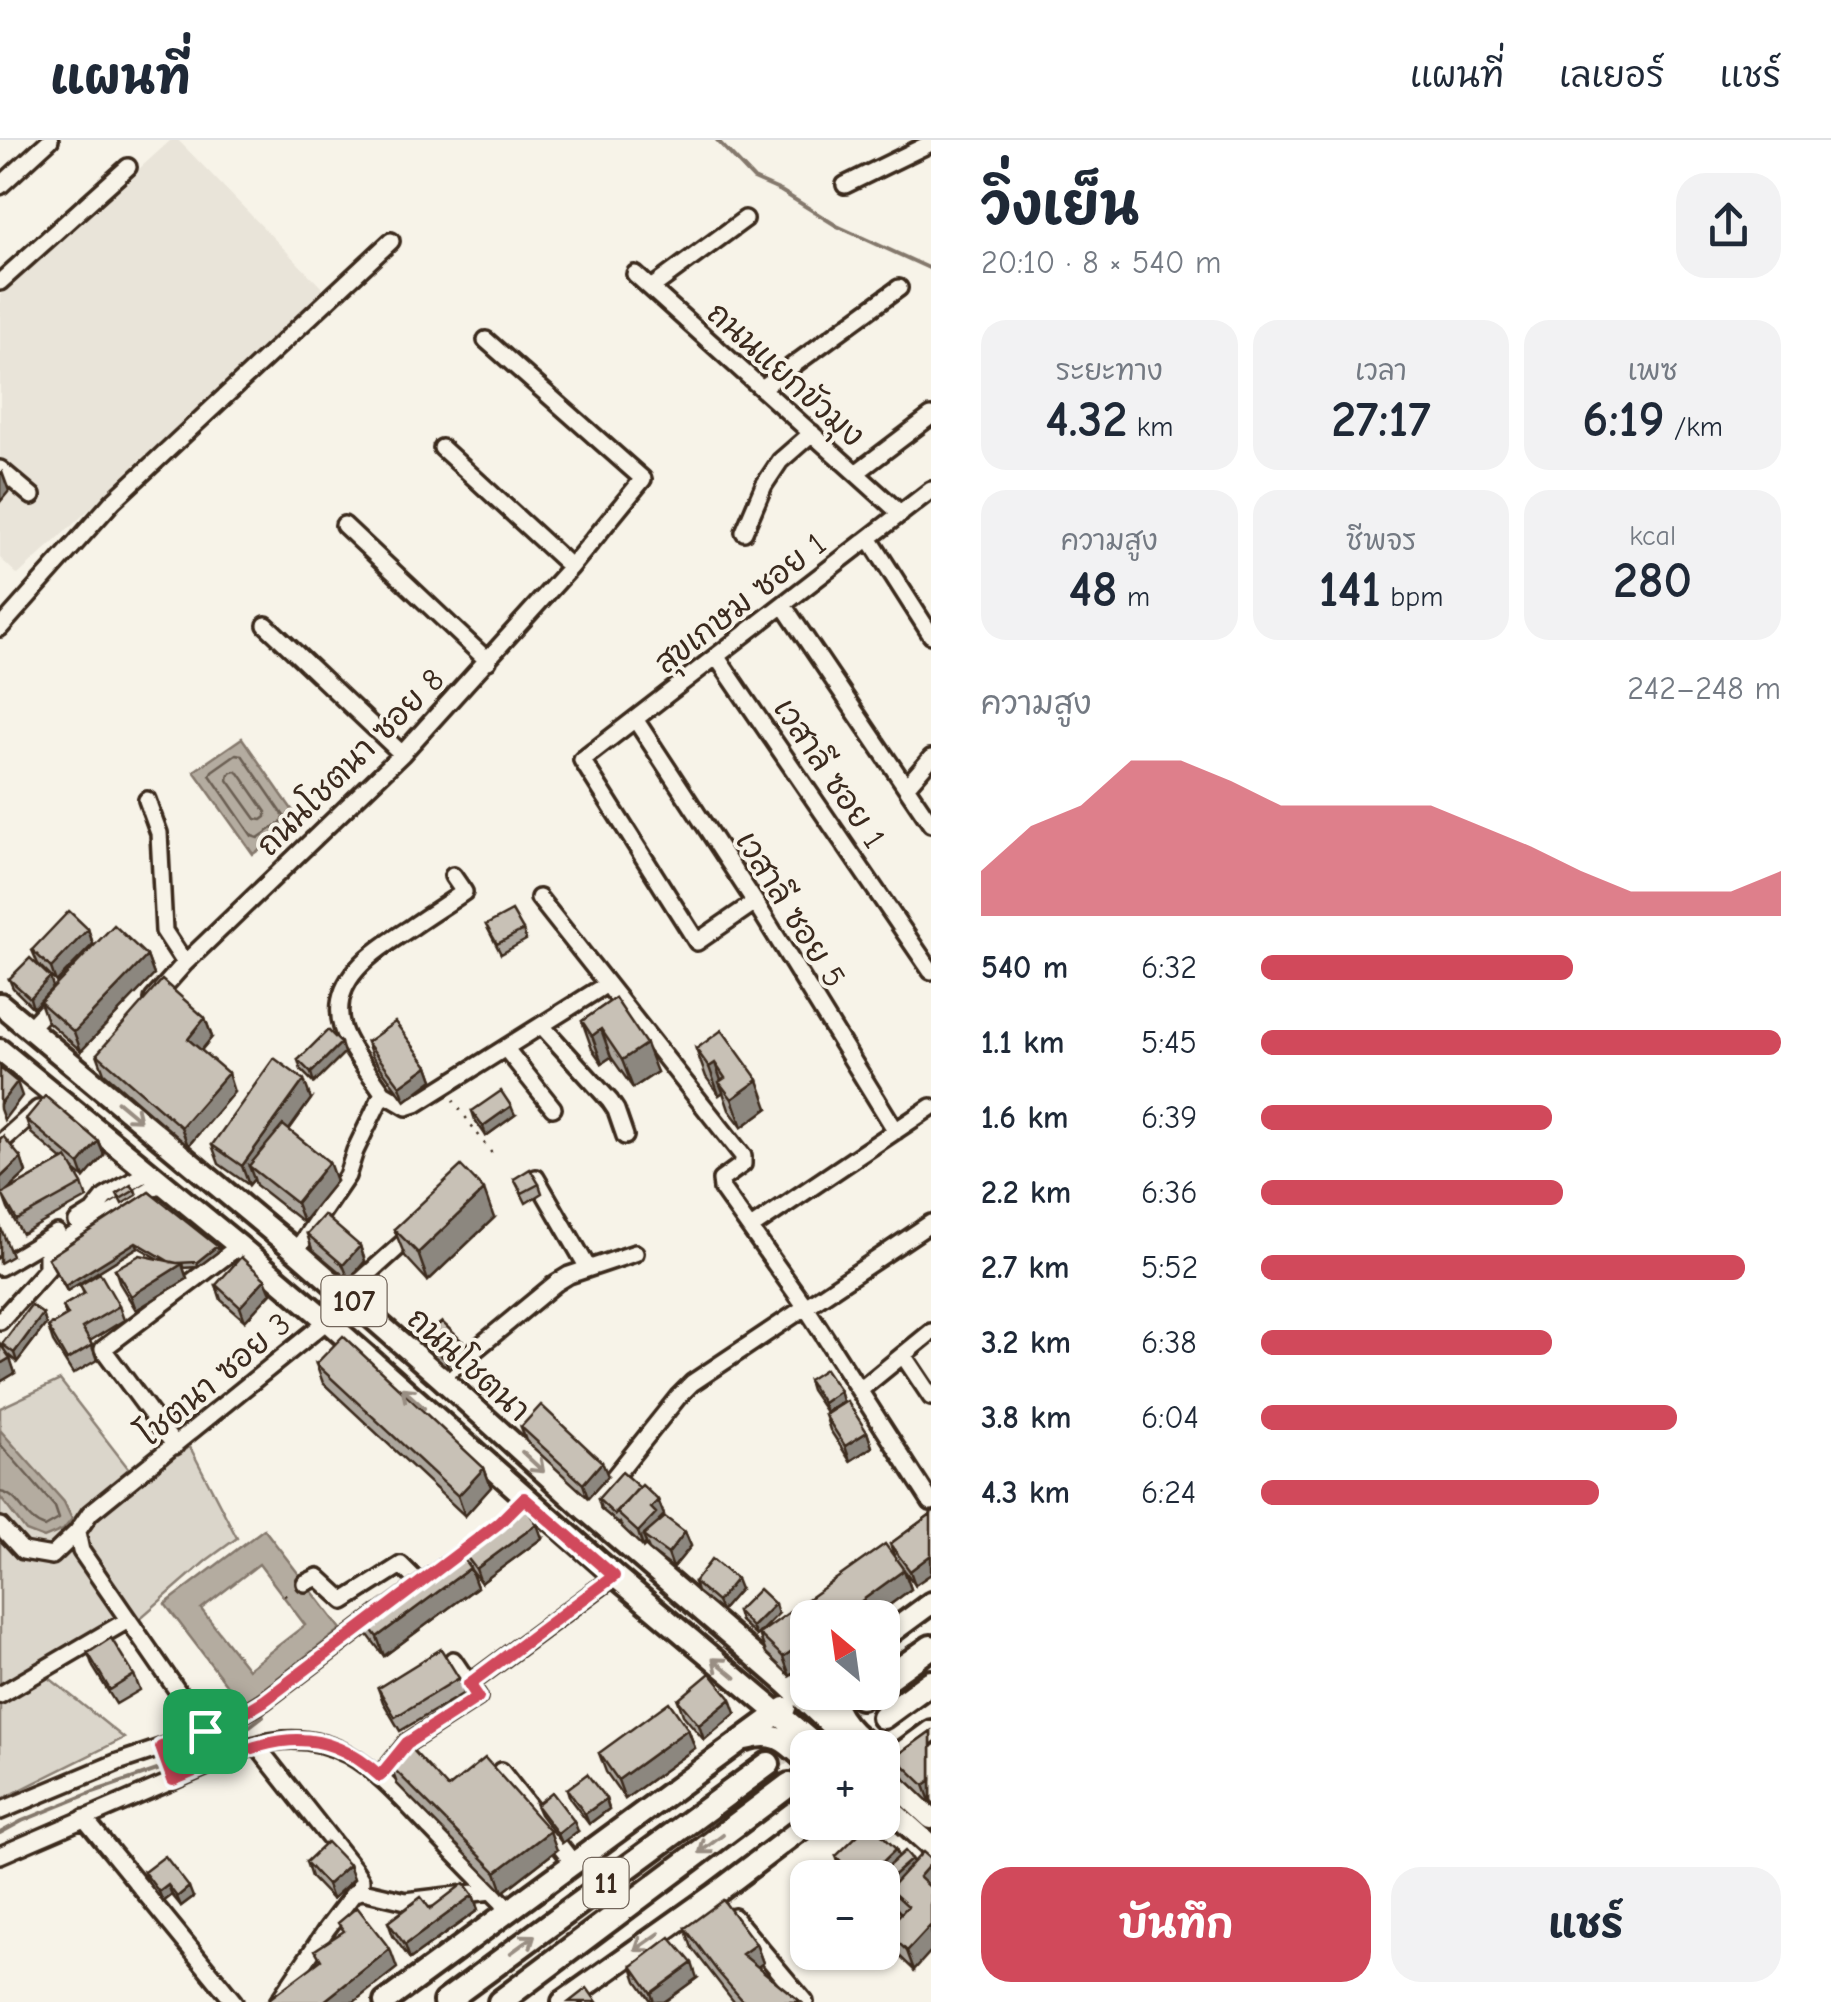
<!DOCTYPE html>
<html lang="th">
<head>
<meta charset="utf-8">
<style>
	body { margin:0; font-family:"Comic Neue","Playpen Sans Thai",sans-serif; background:#f2f2f3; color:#1f2937; height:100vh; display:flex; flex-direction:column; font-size:38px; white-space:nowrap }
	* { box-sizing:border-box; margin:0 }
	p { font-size:32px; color:#747a83 }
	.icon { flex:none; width:55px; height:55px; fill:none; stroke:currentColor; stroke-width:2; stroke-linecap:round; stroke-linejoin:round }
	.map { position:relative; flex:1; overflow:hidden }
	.drawer { display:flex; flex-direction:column; background:#fff; width:900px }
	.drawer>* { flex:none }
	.needle { width:65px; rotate:331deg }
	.controls { position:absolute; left:790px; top:1460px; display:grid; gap:20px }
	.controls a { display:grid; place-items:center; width:110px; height:110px; border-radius:20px; background:#fff; box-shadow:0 2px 8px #0004; font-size:50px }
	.pin { position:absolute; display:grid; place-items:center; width:85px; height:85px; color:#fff; margin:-42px; border-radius:20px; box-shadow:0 5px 15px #0006 }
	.round { display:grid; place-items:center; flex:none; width:105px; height:105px; border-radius:30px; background:#f2f2f3 }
	.headline { display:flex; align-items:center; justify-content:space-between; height:170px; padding:0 50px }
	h1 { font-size:55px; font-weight:700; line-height:75px }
	.metrics { display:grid; grid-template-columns:repeat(3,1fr); gap:15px; height:170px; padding:10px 50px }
	.metrics div { display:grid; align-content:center; border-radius:25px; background:#f2f2f3; text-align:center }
	.metrics b { font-size:50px; font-weight:700 }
	.metrics small { font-size:28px; font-weight:400 }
	.metrics p { font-size:28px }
	.chart { height:280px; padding:20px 50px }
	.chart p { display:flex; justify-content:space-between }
	.chart svg { width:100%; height:180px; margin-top:10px; fill:#d1495b; opacity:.7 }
	.action { display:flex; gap:20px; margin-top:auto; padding:20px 50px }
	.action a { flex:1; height:115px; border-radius:30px; background:#d1495b; color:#fff; font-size:40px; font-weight:700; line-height:115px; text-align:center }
	.action a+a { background:#f2f2f3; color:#1f2937 }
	ul { padding:0 50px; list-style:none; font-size:32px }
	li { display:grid; grid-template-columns:160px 120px 1fr; align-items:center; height:75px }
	li i { height:25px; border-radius:12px; background:#d1495b }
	header { display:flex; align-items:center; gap:60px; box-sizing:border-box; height:140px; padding:0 50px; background:#fff; border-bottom:2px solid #e0e1e3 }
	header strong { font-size:48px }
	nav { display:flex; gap:55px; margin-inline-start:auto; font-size:35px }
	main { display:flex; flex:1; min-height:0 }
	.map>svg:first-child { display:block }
	.built { fill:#e9e4d9 }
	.green { fill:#dbd6cb; stroke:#8b8074; stroke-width:2.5 }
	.water { fill:#b4aca0; stroke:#84786c; stroke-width:2.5; fill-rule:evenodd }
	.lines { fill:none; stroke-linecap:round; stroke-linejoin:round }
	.shore { stroke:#6b5e52; stroke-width:2.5 }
	.stream { stroke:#84786c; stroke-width:4 }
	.highway-tunnel { stroke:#d1cbc0; stroke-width:22; stroke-dasharray:22 11; stroke-linecap:butt }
	.minor-casing { stroke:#3b2a1e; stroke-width:22 }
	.major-casing { stroke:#3b2a1e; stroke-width:28 }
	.highway-casing { stroke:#3b2a1e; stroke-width:30 }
	.path { stroke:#3b2a1e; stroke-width:2.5; stroke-dasharray:2.5 8; stroke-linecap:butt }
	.minor { stroke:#f7f3e8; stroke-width:15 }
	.major { stroke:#f7f3e8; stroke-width:20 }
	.highway { stroke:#f7f3e8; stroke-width:22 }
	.wall { fill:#aca69d; stroke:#3b2a1e; stroke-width:2.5 }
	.shaded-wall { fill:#8c877f; stroke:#3b2a1e; stroke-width:2.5 }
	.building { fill:#c8c1b6; stroke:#3b2a1e; stroke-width:2.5 }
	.oneway { stroke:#998e83 }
	.route-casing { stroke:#fff; stroke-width:20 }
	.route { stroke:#d1495b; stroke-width:12 }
	.labels { text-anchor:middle; stroke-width:8; stroke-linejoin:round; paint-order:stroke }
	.shield { fill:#f7f3e8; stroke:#73665b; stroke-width:2.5 }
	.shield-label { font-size:30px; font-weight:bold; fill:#3b2a1e }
	.street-label { font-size:32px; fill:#3b2a1e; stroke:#f7f3e8 }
</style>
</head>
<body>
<header>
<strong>แผนที่</strong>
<nav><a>แผนที่</a><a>เลเยอร์</a><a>แชร์</a></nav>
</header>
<main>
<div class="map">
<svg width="931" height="1862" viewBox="0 0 931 1862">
	<rect width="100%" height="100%" fill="#f7f3e8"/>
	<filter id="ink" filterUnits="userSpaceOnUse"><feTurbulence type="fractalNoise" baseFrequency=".01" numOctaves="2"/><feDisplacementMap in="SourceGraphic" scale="20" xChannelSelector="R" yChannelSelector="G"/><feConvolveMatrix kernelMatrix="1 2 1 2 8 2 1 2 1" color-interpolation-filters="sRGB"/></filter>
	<g filter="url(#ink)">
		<path class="built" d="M171 0H178L326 152 18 435 0 418V155Z"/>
		<path class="green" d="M60 1240 132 1333 190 1307 237 1398 207 1420 129 1488 43 1533 124 1598 0 1660V1268Z"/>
		<path class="water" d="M242 598 300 681 253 714 194 631Z
			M0 1290 64 1362 72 1379 63 1390 44 1398 26 1391 0 1357Z
			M264 1389 341 1489 242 1565 165 1464ZM259 1424 305 1485 248 1529 201 1469Z"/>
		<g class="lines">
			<path class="shore" d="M236 614 242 615 284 676 283 681 258 698 252 696 210 635 212 631Z
				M235 631 239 633 266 672V677L262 680 256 679 228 640 229 634Z
				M0 1304 55 1367 59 1379 45 1387C23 1380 21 1355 0 1352"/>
			<path class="stream" d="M717 0 754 39 781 51 837 86 931 129
				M0 1693 22 1681 93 1652 204 1614 229 1602 263 1576 259 1567"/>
			<path class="highway-tunnel" d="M768 1624 861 1557
				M789 1645 808 1632"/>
			<g class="minor-casing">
				<path id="minor" d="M845 45 931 3
					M0 46 50 0
					M635 134 901 374
					M0 142 128 27
					M651 148 745 79
					M762 248 899 148
					M442 308 571 427
					M0 329 32 356
					M856 333 931 276
					M344 385 488 521
					M744 392 764 345 780 321 812 293
					M869 398 931 495
					M783 465 931 684
					M266 485 402 614
					M0 488 113 361 391 101
					M716 516 931 831
					M635 579 755 762 896 991
					M906 647 931 618
					M147 660 159 693 164 791 185 823
					M539 758 743 1016V1024L721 1040 722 1049 805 1166 931 1362
					M755 762 697 802 582 620 931 350
					M153 859 185 823 402 614 571 427 643 339 486 200
					M542 886 610 961 616 970 625 996
					M29 888 57 858
					M506 909 553 968
					M383 953C371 934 348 908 342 887 328 838 378 809 412 787 429 775 447 764 464 752L453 736
					M0 1003 38 969
					M536 1038 588 1128
					M77 1082 93 1072 105 1057 150 1031
					M751 1088 931 967
					M296 1111 347 1036 355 1011 383 953 407 967 416 964 607 844
					M0 1127 57 1093
					M346 1154 414 1093
					M0 1181 47 1129V1111L163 1042
					M903 1215 931 1257
					M441 1238 556 1143 569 1135 635 1113
					M860 1250 931 1192
					M175 1306 103 1209 239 1106
					M587 1371 678 1257 692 1243 931 1083
					M0 1386 23 1411 52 1416 77 1392
					M305 1443 318 1437 344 1461 401 1425 419 1443
					M469 1544 615 1436
					M0 1555 128 1480
					M205 1591 81 1411 77 1392 90 1373 327 1181
					M256 1605 354 1729 361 1740 360 1751
					M501 1631 574 1724
					M380 1637 407 1603 478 1557 453 1520
					M0 1671 118 1622 178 1602 236 1578 264 1561 379 1474
					M84 1678 234 1862
					M0 1715 256 1605C337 1583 378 1634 428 1686 456 1715 483 1743 511 1771
					M734 1777 805 1862
					M278 1862 326 1790 354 1753 363 1751 406 1761 491 1751"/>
			</g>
			<g class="major-casing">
				<path id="major" d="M0 864 296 1111 441 1238 587 1371 787 1544 855 1608
					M0 910 239 1106 327 1181 615 1436 819 1608
					M882 1499 931 1463
					M832 1552C833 1575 855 1598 875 1608
					M746 1599C777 1590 786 1602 808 1622
					M882 1627 931 1591
					M882 1633 931 1678
					M882 1662 931 1706
					M385 1862 785 1568
					M563 1862 715 1754 810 1682"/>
			</g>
			<g class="highway-casing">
				<path id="highway" d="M882 1542 931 1507
					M861 1557 867 1552
					M883 1577 931 1542
					M445 1862 768 1624
					M500 1862 789 1645"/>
			</g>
			<path class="path" d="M453 960 496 1019
				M284 1456 292 1452"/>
			<use href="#minor" class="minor"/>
			<use href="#major" class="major"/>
			<use href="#highway" class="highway"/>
		</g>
		<path class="wall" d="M486 785 523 790 526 800 501 814Z
			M88 789 93 804 56 842 38 824 32 810Z
			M147 816 154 835 81 911 47 881 40 862Z
			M9 839 53 847 33 868 13 848Z
			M615 858 657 932 633 948 611 917 602 923 592 909 582 881Z
			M205 878 212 897 201 910 234 952 188 1006 104 933 97 914Z
			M367 902 428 926 433 940 405 961 372 916Z
			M696 909 768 968 742 987 729 970 723 952 719 955 706 937Z
			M344 913 314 943 301 930 298 920Z
			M311 959 289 990 336 1041 303 1082 256 1045 254 1039 249 1045 219 1024 212 1005Z
			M472 971 515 975 486 996 475 980Z
			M26 979 98 1001 104 1015 84 1038 73 1029 82 1044 87 1058 22 1094 8 1069 3 1055H0V999L21 1018 26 1033 5 1052 63 1020 31 993Z
			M514 1039 539 1044 542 1053 526 1063Z
			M135 1050 137 1055 122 1064 119 1058Z
			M149 1052 219 1111 198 1127 183 1128 187 1139 136 1170 120 1144 115 1129 159 1119 138 1107 67 1151 48 1118Z
			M494 1078 428 1141 405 1116 394 1089Z
			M0 1086 12 1116 0 1123Z
			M307 1094 360 1106 365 1121 349 1140 312 1109Z
			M80 1145 119 1166 124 1180 90 1201 97 1220 73 1234 53 1202 48 1187 66 1176 63 1166 84 1154Z
			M216 1145 271 1153 245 1181 221 1160Z
			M43 1174 46 1184 17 1222 8 1215 15 1233 0 1242V1204L4 1209 2 1204Z
			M422 1198 463 1202 467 1212 449 1229 425 1208Z
			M316 1224 484 1328 491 1347 465 1376 323 1243Z
			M808 1240 840 1251 843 1261 826 1272 811 1250Z
			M825 1275 867 1292 872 1307 850 1321 830 1290Z
			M521 1287 608 1336 588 1358 526 1301Z
			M639 1348 658 1360 664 1375 659 1380 660 1382 685 1392 691 1406 673 1428 649 1410 646 1403 643 1407 622 1387 620 1383 619 1384 601 1369 598 1359Z
			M931 1374 915 1445 905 1431 911 1449 872 1478H808V1524L790 1536 766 1513 759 1494 895 1418 890 1404Z
			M542 1398 481 1443 471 1430 477 1447 384 1516 368 1495 361 1476 464 1419 459 1407Z
			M694 1442 740 1449 721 1471 697 1452Z
			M737 1471 778 1474 756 1496 740 1481Z
			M88 1513 134 1535 140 1550 116 1564 93 1527Z
			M459 1538 464 1553 400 1591 383 1562 378 1548Z
			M678 1560 736 1573 704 1600 683 1575Z
			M688 1589 695 1608 625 1659 606 1632 599 1613Z
			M931 1591V1664L902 1636 895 1617Z
			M390 1625 448 1648 557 1710 503 1752 397 1644Z
			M567 1649 606 1659 609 1669 589 1684 570 1659Z
			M536 1665 578 1691 562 1703 540 1674Z
			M896 1709 899 1717 912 1719 914 1722V1830L892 1809 885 1790 901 1773 896 1768 890 1752 882 1758V1738H848L841 1730 836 1716Z
			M306 1722 349 1725 354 1739 332 1759 311 1737Z
			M144 1732 193 1757 181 1766 172 1755 163 1762 148 1742Z
			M473 1755 478 1770 410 1819 393 1796 388 1782Z
			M685 1788 756 1804 763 1823 758 1827 801 1862H734L692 1808Z
			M632 1826 697 1838 664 1862H652L637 1841Z"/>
		<path class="shaded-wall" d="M2 332 9 351 0 362V334Z
			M88 789 93 804 56 842 51 828Z
			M147 816 154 835 81 911 74 892Z
			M50 837 53 847 33 868 30 858Z
			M205 878 212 897 195 918 188 899Z
			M601 889 611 917 602 923 592 896Z
			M341 903 344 913 314 943 311 933Z
			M646 904 657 932 633 948 622 920Z
			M715 923 724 949 719 942 723 952 719 955 709 927Z
			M428 926 433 940 405 961 400 946Z
			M228 933 234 952 188 1006 181 987Z
			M304 940 311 959 258 1033 249 1026 254 1039 249 1045 242 1026Z
			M758 940 768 968 742 987 732 959Z
			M17 942 22 956 4 980 0 969V964Z
			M511 966 515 975 486 996 483 986Z
			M98 1001 104 1015 84 1038 79 1024Z
			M21 1018 26 1033 1 1056 0 1038Z
			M329 1022 336 1041 303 1082 296 1063Z
			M484 1050 494 1078 428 1141 418 1113Z
			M136 1102 138 1107 67 1151 65 1146Z
			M217 1106 219 1111 198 1127 197 1122Z
			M360 1106 365 1121 349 1140 343 1125Z
			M182 1124 187 1139 136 1170 131 1156Z
			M265 1139 271 1153 245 1181 240 1167Z
			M43 1174 46 1184 17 1222 14 1213Z
			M463 1202 467 1212 449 1229 445 1219Z
			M10 1218 15 1233 0 1242V1224Z
			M840 1251 843 1261 826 1272 823 1263Z
			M867 1292 872 1307 850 1321 845 1306Z
			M602 1322 608 1336 588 1358 583 1344Z
			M484 1328 491 1347 465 1376 458 1356Z
			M658 1360 664 1375 659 1380 662 1387 643 1396 646 1403 643 1407 638 1392 651 1368Z
			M537 1384 542 1398 481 1443 476 1429Z
			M685 1392 691 1406 673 1428 668 1414Z
			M931 1415V1434L915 1445 910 1431Z
			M470 1428 477 1447 384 1516 377 1497Z
			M904 1430 911 1449 872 1478H838Z
			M736 1439 740 1449 721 1471 717 1462Z
			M775 1464 778 1474 756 1496 752 1487Z
			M808 1500V1524L790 1536 783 1517Z
			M731 1559 736 1573 704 1600 699 1585Z
			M688 1589 695 1608 625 1659 618 1640Z
			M931 1640V1664L924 1645Z
			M606 1659 609 1669 589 1684 585 1674Z
			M574 1681 578 1691 562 1703 558 1694Z
			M550 1691 557 1710 503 1752 496 1732Z
			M896 1709 901 1724 882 1738H866Z
			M912 1719 916 1729 889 1749 890 1752 882 1758V1745Z
			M931 1723V1750L919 1737Z
			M349 1725 354 1739 332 1759 327 1745Z
			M168 1745 172 1755 163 1762 159 1752Z
			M189 1747 193 1757 181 1766 177 1757Z
			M473 1755 478 1770 410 1819 405 1805Z
			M931 1785V1811L914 1830 907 1811Z
			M756 1804 763 1823 749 1833 742 1814Z
			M390 1809 397 1828 354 1862H323Z
			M692 1823 697 1838 664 1862H654L651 1853Z"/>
		<path class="building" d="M69 771 88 789 51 828 32 810Z
			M512 771 523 790 497 804 486 785Z
			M114 785 147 816 74 892 40 862Z
			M30 818 50 837 30 858 9 839Z
			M162 840 205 878 188 899 228 933 181 987 97 914Z
			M615 858 646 904 622 920 601 889 592 896 582 881Z
			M395 882 428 926 400 946 367 902Z
			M328 890 341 903 311 933 298 920Z
			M722 890 758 940 732 959 719 942 725 938 715 923 709 927 696 909Z
			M274 918 304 940 242 1026 212 1005Z
			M0 928 17 942 0 964Z
			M501 951 511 966 483 986 472 971Z
			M45 956 98 1001 79 1024 26 979Z
			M283 985 329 1022 296 1063 249 1026Z
			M3 996 21 1018 0 1038V999Z
			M67 1018 82 1044 17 1080 2 1054Z
			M461 1026 484 1050 418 1113 394 1089Z
			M530 1029 539 1044 522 1053 514 1039Z
			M131 1045 135 1050 120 1059 117 1054Z
			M149 1052 217 1106 197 1122 177 1123 170 1122 136 1102 65 1146 48 1118Z
			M324 1075 360 1106 343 1125 307 1094Z
			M140 1115 182 1124 131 1156 115 1129Z
			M241 1117 265 1139 240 1167 216 1145Z
			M100 1133 119 1166 82 1188 92 1205 67 1220 48 1187 68 1175 63 1166 85 1153 80 1145Z
			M31 1165 43 1174 14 1213 2 1204Z
			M442 1182 463 1202 445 1219 422 1198Z
			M343 1196 484 1328 458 1356 316 1224Z
			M0 1204 10 1218 0 1224Z
			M825 1229 840 1251 823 1263 808 1240Z
			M847 1261 867 1292 845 1306 825 1275Z
			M541 1265 602 1322 583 1344 521 1287Z
			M622 1332 639 1347 615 1375 598 1359Z
			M642 1345 658 1360 651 1368 656 1373 638 1392 616 1372Z
			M521 1362 537 1384 476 1429 459 1407Z
			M931 1374V1415L910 1431 890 1404Z
			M665 1377 685 1392 668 1414 643 1396Z
			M885 1404 904 1430 838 1478H808V1500L783 1517 759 1494Z
			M455 1407 470 1428 377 1497 361 1476Z
			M712 1419 736 1439 717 1462 694 1442Z
			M759 1449 775 1464 752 1487 737 1471Z
			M111 1498 134 1535 110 1550 88 1513Z
			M441 1509 459 1538 395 1577 378 1548Z
			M710 1533 731 1559 699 1585 678 1560Z
			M669 1562 688 1589 618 1640 599 1613Z
			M931 1591V1640L924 1645 895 1617Z
			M410 1607 448 1648 485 1618 550 1691 496 1732 390 1625Z
			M587 1634 606 1659 585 1674 567 1649Z
			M552 1652 574 1681 558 1694 536 1665Z
			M870 1683 896 1709 866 1738H857L836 1716Z
			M327 1702 349 1725 327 1745 306 1722Z
			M905 1711 912 1719 882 1745V1738H875Z
			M923 1712 931 1719V1723L919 1737 931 1748V1785L907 1811 885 1790 908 1766 889 1749Z
			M165 1716 189 1747 177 1757 168 1745 159 1752 144 1732Z
			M464 1743 473 1755 405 1805 388 1782 421 1757 430 1769Z
			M723 1760 756 1804 742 1814 801 1862H744L718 1832 685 1788Z
			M357 1767 390 1809 323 1862H265L321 1820 315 1810 344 1791 338 1783Z
			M670 1797 692 1823 651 1853 632 1826Z
			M587 1848 597 1862H569Z"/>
		<defs><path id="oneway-shaft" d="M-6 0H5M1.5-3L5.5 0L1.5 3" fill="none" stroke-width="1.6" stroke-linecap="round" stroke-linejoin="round" transform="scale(2.5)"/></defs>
		<g class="oneway">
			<use href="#oneway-shaft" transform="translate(129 971) rotate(40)"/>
			<use href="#oneway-shaft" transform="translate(413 1258) rotate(-138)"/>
			<use href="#oneway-shaft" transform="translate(533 1322) rotate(43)"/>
			<use href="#oneway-shaft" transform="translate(724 1528) rotate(-140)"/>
			<use href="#oneway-shaft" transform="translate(711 1704) rotate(143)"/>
			<use href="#oneway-shaft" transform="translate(647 1802) rotate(145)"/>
			<use href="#oneway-shaft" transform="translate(523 1804) rotate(-36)"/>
		</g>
	</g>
	<g class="lines" filter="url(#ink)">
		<g class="route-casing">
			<path id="route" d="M524 1358 614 1436 469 1544 478 1557 407 1603 380 1636C308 1570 249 1609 173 1640L161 1607 236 1578 264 1561 499 1383Z"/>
		</g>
		<use href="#route" class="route"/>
	</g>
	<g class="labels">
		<g class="shield">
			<rect x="321.5" y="1136" width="65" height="50" rx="8"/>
			<rect x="583.5" y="1718" width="45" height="50" rx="8"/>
		</g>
		<g class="shield-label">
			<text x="354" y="1171">107</text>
			<text x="606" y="1753">11</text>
		</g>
		<g class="street-label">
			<text transform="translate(786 234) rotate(42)" y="11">ถนนแยกขัวมุง</text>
			<text transform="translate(740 463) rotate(-38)" y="11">สุขเกษม ซอย 1</text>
			<text transform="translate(350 622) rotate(-45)" y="11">ถนนโชตนา ซอย 8</text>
			<text transform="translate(830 633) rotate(56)" y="11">เวสาลี ซอย 1</text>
			<text transform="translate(791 769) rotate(58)" y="11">เวสาลี ซอย 5</text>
			<text transform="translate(469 1224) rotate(42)" y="11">ถนนโชตนา</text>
			<text transform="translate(214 1239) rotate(-40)" y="11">โชตนา ซอย 3</text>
		</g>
	</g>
</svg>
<div class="controls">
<a><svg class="needle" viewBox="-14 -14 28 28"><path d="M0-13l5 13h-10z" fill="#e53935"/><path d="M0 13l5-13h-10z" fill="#747a83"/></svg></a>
<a>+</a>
<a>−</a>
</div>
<div class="pin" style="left:205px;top:1591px;background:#1e9e55"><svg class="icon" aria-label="arrive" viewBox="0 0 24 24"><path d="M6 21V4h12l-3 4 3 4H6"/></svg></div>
</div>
<section class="drawer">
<div class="headline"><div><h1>วิ่งเย็น</h1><p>20:10 · 8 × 540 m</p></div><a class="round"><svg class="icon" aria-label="share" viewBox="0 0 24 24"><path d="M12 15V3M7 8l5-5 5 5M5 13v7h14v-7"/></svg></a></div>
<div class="metrics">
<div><p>ระยะทาง</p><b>4.32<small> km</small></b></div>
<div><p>เวลา</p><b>27:17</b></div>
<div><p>เพซ</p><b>6:19<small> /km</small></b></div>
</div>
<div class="metrics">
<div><p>ความสูง</p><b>48<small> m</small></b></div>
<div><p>ชีพจร</p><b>141<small> bpm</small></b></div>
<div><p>kcal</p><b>280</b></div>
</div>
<div class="chart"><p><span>ความสูง</span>242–248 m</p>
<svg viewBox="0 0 160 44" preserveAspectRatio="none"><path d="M0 44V33L10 22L20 17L30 6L40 6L50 11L60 17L70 17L80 17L90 17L100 22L110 27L120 33L130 38L140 38L150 38L160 33V44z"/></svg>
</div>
<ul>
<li><b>540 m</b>6:32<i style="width:60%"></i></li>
<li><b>1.1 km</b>5:45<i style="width:100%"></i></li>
<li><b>1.6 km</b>6:39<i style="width:56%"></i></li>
<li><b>2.2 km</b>6:36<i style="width:58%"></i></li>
<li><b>2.7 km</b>5:52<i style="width:93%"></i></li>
<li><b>3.2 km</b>6:38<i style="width:56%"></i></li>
<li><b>3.8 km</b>6:04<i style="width:80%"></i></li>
<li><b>4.3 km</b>6:24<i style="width:65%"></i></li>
</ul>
<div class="action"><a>บันทึก</a><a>แชร์</a></div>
</section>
</main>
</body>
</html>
